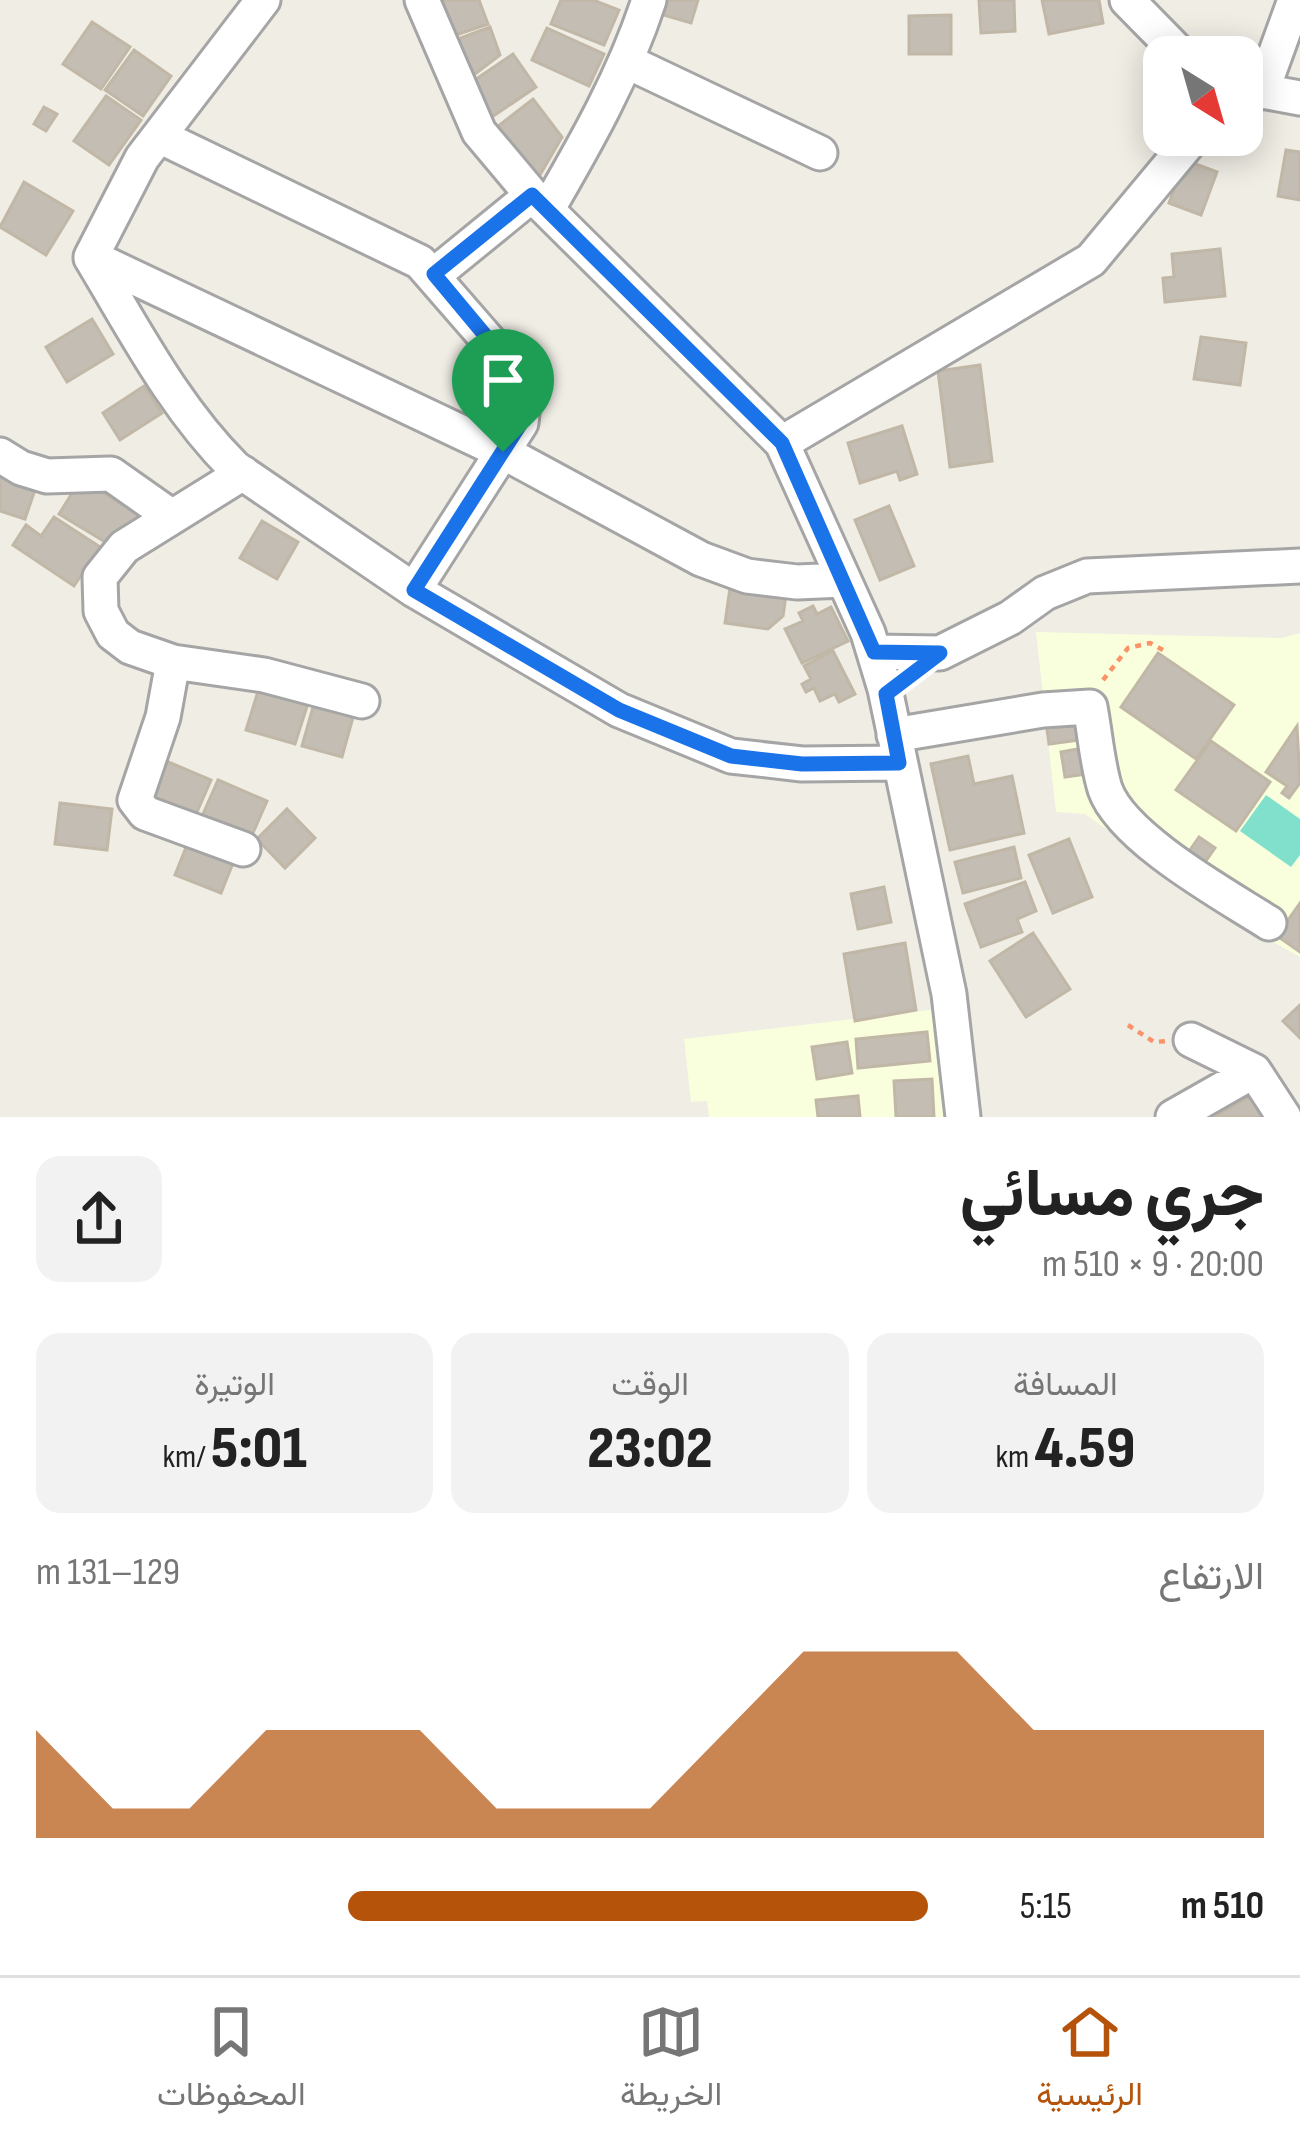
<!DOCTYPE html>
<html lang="ar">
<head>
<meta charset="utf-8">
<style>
	body { margin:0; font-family:"Sofia Sans Condensed",Vazirmatn,sans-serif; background:#f2f2f2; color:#222; direction:rtl; height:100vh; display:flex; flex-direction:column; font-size:45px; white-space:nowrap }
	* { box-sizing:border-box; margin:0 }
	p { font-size:39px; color:#767676 }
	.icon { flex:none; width:66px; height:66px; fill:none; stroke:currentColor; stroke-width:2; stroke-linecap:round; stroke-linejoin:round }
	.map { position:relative; height:1117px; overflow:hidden; direction:ltr }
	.side { display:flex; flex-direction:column; background:#fff; flex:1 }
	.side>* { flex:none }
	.needle { width:78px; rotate:143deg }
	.controls { position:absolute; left:1143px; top:36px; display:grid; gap:24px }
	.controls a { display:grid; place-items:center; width:120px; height:120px; border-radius:24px; background:#fff; box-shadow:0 6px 30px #0003; font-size:60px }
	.pin { position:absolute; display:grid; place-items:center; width:102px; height:102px; color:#fff; margin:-123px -51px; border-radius:50% 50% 50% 0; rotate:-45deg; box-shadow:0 0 12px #0007 }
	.pin .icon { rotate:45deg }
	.round { display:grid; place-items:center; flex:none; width:126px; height:126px; border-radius:24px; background:#f2f2f2 }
	.headline { display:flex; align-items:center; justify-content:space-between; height:204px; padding:0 36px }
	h1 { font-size:66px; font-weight:800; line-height:90px }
	.figures { display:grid; grid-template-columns:repeat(3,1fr); gap:18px; height:204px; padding:12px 36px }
	.figures div { display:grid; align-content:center; border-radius:24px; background:#f2f2f2; text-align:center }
	.figures b { font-size:60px; font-weight:800 }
	.figures small { font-size:33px; font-weight:400 }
	.figures p { font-size:33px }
	.chart { height:336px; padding:24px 36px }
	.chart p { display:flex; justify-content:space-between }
	.chart svg { width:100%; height:216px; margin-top:12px; fill:#b45309; opacity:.7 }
	ul { padding:0 36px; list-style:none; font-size:39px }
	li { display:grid; grid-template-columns:192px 144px 1fr; align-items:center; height:90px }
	li i { height:30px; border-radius:15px; background:#b45309 }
	.dock { display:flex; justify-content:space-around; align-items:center; height:168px; border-top:3px solid #e0e0e0; background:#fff; font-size:33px; color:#767676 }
	.dock a { display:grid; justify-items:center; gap:6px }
	.dock .active { color:#b45309 }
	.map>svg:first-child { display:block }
	.education { fill:#f9ffdd }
	.pitch { fill:#80e0cc }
	.building { fill:#c4bdb3; stroke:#c1b7a6; stroke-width:3 }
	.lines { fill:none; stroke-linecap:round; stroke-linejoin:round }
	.minor-casing { stroke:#a5a5a5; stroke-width:39 }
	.path { stroke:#fc9268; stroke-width:4.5; stroke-dasharray:6 6; stroke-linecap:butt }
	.minor { stroke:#fff; stroke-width:33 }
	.route-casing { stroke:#fff; stroke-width:24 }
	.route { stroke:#1a73e8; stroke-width:15 }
</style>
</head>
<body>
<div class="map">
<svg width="1300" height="1117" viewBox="0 0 1300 1117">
	<rect width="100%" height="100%" fill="#efede4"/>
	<path class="education" d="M1036 632 1282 638 1300 633V957L1241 924 1085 814 1056 812Z
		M938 1009 951 1117H709L707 1101 691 1102 684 1039Z"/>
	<path class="pitch" d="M1266 795 1300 819V855L1291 867 1240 831Z"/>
	<path class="building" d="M437 0H479L488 24 450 37Z
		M561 0H593L619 10 604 45 551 24Z
		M656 0H698L691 23 653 12Z
		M979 0H1014L1015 31 981 33Z
		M1042 0H1099L1103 23 1049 34Z
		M951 15V54H909V16Z
		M92 22 130 47 101 89 63 64Z
		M490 27 500 55 467 80 453 41Z
		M547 28 604 54 589 86 532 60Z
		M134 50 171 76 143 116 105 90Z
		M513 54 536 87 492 117 469 84Z
		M106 96 141 120 109 165 74 141Z
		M533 99 562 137 537 180 497 127Z
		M44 107 57 114 46 131 34 124Z
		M1286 150 1300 152V200L1278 196Z
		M1185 160 1217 172 1201 215 1169 203Z
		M24 182 73 211 46 255 0 227Z
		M1220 249 1225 296 1165 302 1163 278 1174 277 1172 254Z
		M92 319 113 354 67 382 46 347Z
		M1201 337 1246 343 1240 385 1194 379Z
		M980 365 992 461 950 467 938 371Z
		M144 386 162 413 120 440 103 413Z
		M902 426 917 474 900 480 897 471 860 483 848 443Z
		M0 468 38 481 25 519 0 511Z
		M81 479 142 517 110 545 59 514Z
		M889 506 914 566 880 580 855 520Z
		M54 517 100 547 74 586 13 545 26 525 41 536Z
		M262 521 298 542 277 579 240 558Z
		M730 588 786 595 783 616 768 629 725 623Z
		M813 606 817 614 831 607 848 641 802 663 785 629 803 621 799 613Z
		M833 651 855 694 839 702 835 694 820 701 814 688 806 692 802 684 811 679 804 666Z
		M1158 653 1234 705 1196 759 1121 707Z
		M260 685 309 700 295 744 246 730Z
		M315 700 355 710 342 757 302 746Z
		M1078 717 1080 740 1049 744 1046 722Z
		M1297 726 1300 783 1289 798 1282 793 1287 786 1266 772Z
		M1211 741 1270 782 1236 831 1176 790Z
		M1083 748 1087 774 1065 777 1061 752Z
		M968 756 974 784 1012 776 1024 833 950 850 931 764Z
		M159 758 211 780 193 821 141 799Z
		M218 780 267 801 249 842 200 821Z
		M60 803 112 809 107 850 55 844Z
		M287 809 315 838 285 868 257 839Z
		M1199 837 1215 848 1201 868 1185 857Z
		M1069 839 1092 897 1053 913 1029 855Z
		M189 840 235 858 221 893 175 875Z
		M1014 847 1021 878 963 893 955 862Z
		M1025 882 1036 911 1017 919 1022 932 981 947 965 904Z
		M884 887 891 922 858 929 851 894Z
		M1300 903V952L1277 936Z
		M1033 933 1070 989 1026 1017 990 961Z
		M905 943 916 1010 855 1021 844 954Z
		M1300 1005V1038L1283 1021Z
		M927 1032 930 1061 858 1068 856 1039Z
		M847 1042 852 1073 817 1079 812 1047Z
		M932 1079 934 1117H896L894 1081Z
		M1252 1095 1264 1117H1214Z
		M858 1096 860 1117H818L816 1100Z"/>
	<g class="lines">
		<g class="minor-casing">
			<path id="minor" d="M263 0 142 158 91 257 503 452 701 559 747 576 797 582 844 580
				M422 0 479 132 532 195 782 443 868 633 885 689 949 994 963 1117
				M1127 0 1183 57
				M628 62 820 153
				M1262 91 1300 98
				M1242 99 1262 91 1295 0
				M159 136 420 262 514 370 524 395 521 423 414 590
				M547 210C587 141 624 76 649 0
				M91 258C135 331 174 407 235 468L414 590 619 710 731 756 802 764 899 763
				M434 275 532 195
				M782 443 1091 260 1195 135
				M0 455 21 468 47 476 111 474 172 517
				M243 473 124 547 100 577 101 611 113 634 130 647 173 662 264 675 362 701
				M874 652 940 653 1010 618 1045 593 1087 576 1300 566
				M173 662 163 717 135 800 145 813 243 849
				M894 735 1043 710 1090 707C1095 733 1097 763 1105 789 1122 838 1225 895 1269 923
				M1191 1040 1254 1071 1284 1117
				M1173 1117 1254 1071"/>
		</g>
		<path class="path" d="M1103 680 1128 648 1150 643 1163 650
			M1128 1025 1154 1042 1167 1041"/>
		<use href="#minor" class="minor"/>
	</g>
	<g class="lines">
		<g class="route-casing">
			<path id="route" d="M532 195 782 443 874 652 940 653 886 694 899 763 802 764 731 756 619 710 414 590 521 423 524 395 514 370 434 274Z"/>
		</g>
		<use href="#route" class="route"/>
	</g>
</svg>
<div class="controls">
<a><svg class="needle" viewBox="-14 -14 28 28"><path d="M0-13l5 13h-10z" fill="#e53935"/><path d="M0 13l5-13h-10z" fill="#767676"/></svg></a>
</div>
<div class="pin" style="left:503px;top:452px;background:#1e9e55"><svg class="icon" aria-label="arrive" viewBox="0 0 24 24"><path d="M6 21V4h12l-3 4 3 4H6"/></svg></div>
</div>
<section class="side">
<div class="headline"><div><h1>جري مسائي</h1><p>20:00 · 9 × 510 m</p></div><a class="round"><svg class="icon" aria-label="share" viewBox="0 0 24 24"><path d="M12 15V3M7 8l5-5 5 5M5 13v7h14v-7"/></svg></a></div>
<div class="figures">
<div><p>المسافة</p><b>4.59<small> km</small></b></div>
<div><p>الوقت</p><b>23:02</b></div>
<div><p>الوتيرة</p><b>5:01<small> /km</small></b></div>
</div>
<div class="chart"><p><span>الارتفاع</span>129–131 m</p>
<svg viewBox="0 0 160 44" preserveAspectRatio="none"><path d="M0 44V22L10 38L20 38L30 22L40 22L50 22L60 38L70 38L80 38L90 22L100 6L110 6L120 6L130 22L140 22L150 22L160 22V44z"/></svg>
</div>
<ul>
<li><b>510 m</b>5:15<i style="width:65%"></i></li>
</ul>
</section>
<nav class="dock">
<a class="active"><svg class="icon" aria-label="home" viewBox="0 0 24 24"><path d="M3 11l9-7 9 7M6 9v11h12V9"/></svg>الرئيسية</a>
<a><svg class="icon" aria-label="map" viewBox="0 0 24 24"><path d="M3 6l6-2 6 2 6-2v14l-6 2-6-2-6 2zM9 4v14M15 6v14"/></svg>الخريطة</a>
<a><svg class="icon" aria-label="saved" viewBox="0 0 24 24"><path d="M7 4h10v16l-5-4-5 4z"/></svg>المحفوظات</a>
</nav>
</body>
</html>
